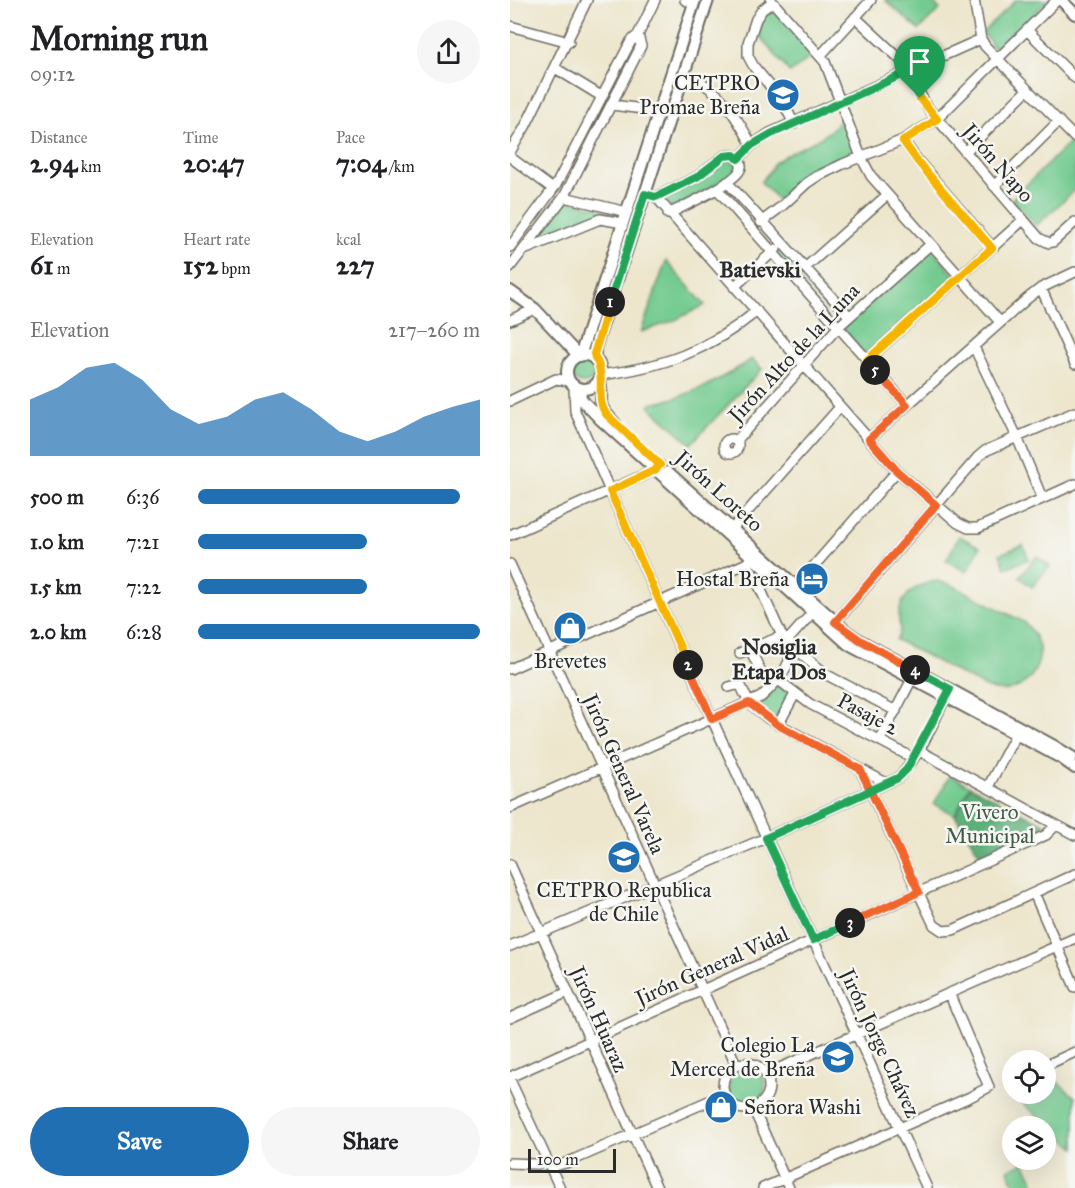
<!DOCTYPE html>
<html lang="en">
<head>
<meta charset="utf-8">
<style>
	body { margin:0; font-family:"IM FELL Great Primer",serif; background:#f6f6f6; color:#202124; height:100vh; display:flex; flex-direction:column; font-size:22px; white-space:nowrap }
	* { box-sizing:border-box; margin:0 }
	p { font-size:20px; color:#757577 }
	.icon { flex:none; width:33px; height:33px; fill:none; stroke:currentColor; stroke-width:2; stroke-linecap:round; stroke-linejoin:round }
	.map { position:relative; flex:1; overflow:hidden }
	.panel { display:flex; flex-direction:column; background:#fff; width:510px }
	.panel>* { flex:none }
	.controls { position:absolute; left:492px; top:1050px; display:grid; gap:12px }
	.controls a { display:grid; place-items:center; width:54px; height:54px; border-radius:50%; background:#fff; box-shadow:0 6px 24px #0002; font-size:30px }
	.scale { position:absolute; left:18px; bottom:15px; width:88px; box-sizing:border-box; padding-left:6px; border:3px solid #2b2b2b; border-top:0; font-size:16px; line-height:21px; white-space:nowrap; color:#2b2b2b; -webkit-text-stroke:4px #f6f6f2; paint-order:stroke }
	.pin { position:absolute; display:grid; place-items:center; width:51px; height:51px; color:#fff; margin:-62px -26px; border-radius:50% 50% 50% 0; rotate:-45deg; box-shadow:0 0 6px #0007 }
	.pin .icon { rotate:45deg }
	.km { position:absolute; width:30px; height:30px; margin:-15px; border-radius:50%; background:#222; color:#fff; font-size:16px; line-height:30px; text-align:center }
	.round { display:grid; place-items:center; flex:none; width:63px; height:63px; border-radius:32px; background:#f6f6f6 }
	.headline { display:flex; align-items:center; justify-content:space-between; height:102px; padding:0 30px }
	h1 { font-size:33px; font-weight:700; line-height:45px }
	.figures { display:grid; grid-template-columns:repeat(3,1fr); gap:9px; height:102px; padding:6px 30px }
	.figures div { display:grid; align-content:center }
	.figures b { font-size:26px; font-weight:700 }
	.figures small { font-size:16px; font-weight:400 }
	.figures p { font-size:16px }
	.chart { height:168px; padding:12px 30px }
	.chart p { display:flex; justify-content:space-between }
	.chart svg { width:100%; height:108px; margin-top:6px; fill:#1f6fb2; opacity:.7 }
	.cta { display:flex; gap:12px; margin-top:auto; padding:12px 30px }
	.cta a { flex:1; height:69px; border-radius:36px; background:#1f6fb2; color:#fff; font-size:24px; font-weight:700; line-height:69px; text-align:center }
	.cta a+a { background:#f6f6f6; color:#202124 }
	ul { padding:0 30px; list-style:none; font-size:20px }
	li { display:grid; grid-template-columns:96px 72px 1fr; align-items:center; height:45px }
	li i { height:15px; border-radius:8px; background:#1f6fb2 }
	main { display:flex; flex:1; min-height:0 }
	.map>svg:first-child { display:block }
	.green { fill:#73cb90; stroke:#4f7b5e; stroke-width:1.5 }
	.forest { fill:#5eaf7a; stroke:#446d52; stroke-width:1.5 }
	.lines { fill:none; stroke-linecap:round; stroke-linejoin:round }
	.minor-casing { stroke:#6f6c63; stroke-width:12 }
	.major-casing { stroke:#6f6c63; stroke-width:14 }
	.minor { stroke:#fff; stroke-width:9 }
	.major { stroke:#fff; stroke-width:10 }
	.split-1-casing { stroke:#fff; stroke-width:12 }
	.split-2-casing { stroke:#fff; stroke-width:12 }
	.split-3-casing { stroke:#fff; stroke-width:12 }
	.split-4-casing { stroke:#fff; stroke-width:12 }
	.split-5-casing { stroke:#fff; stroke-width:12 }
	.split-6-casing { stroke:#fff; stroke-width:12 }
	.split-1 { stroke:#22a559; stroke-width:8 }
	.split-2 { stroke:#f5b400; stroke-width:8 }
	.split-3 { stroke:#f0652b; stroke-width:8 }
	.split-4 { stroke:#22a559; stroke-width:8 }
	.split-5 { stroke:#f0652b; stroke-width:8 }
	.split-6 { stroke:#f5b400; stroke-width:8 }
	.labels { text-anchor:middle; stroke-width:5; stroke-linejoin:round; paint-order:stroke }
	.poi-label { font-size:21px; fill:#2b2b2b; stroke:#f6f6f2; text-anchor:end }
	.street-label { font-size:21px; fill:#2b2b2b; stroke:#f6f6f2 }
	.park-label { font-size:21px; fill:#415b49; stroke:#f6f6f2 }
	.neighbourhood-label { font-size:22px; font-weight:bold; fill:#2b2b2b; stroke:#f6f6f2 }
</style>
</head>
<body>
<main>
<section class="panel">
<div class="headline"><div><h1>Morning run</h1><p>09:12</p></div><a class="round"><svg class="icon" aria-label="share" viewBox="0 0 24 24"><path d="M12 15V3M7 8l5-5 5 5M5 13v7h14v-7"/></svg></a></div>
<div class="figures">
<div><p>Distance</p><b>2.94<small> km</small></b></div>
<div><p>Time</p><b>20:47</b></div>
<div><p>Pace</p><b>7:04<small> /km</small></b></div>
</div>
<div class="figures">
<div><p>Elevation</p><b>61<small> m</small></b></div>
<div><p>Heart rate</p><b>152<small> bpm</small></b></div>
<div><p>kcal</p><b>227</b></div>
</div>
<div class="chart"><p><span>Elevation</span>217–260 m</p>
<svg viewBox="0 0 160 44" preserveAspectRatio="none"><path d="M0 44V21L10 16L20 8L30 6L40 13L50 25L60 31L70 28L80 21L90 18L100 25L110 34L120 38L130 34L140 28L150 24L160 21V44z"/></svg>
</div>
<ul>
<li><b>500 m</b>6:36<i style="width:93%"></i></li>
<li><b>1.0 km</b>7:21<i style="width:60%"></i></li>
<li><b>1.5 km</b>7:22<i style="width:60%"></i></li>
<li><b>2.0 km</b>6:28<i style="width:100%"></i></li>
</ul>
<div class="cta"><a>Save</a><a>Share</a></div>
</section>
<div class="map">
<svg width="565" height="1188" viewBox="0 0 565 1188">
	<rect width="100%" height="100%" fill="#f6f6f2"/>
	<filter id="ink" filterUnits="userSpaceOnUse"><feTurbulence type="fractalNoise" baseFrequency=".0167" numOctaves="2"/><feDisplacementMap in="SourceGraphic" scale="12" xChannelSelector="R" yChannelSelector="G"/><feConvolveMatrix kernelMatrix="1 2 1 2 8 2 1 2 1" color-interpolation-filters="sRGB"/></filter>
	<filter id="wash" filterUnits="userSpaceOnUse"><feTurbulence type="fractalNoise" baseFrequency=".008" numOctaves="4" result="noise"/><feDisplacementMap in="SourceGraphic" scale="24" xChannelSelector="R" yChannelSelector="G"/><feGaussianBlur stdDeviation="1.35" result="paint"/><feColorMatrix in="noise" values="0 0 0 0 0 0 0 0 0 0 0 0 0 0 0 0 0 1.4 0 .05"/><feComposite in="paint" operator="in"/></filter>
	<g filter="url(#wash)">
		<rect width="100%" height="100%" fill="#ede6cc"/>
		<path class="green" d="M375 0H419L430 9 409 30Z
			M506 0H538L488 54 473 32Z
			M263 8 306 53 280 73 248 34 253 17Z
			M333 116 349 154C315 165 295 178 270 202L251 182 262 168 263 164C289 143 314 145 333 116Z
			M562 140 565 144V190L526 226 502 199Z
			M218 158 228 164V171L164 209 153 197 196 176Z
			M54 200 109 212 108 219 91 215 23 244Z
			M273 249 331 312 324 317 266 254Z
			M421 249 446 277 357 356 331 327Z
			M156 261 195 305 163 321 131 332Z
			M242 359 252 369 181 444 139 406 141 404C179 397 210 380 242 359Z
			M61 371a12 12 0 1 1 24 0a12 12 0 1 1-24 0Z
			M449 536 470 547 457 572 436 561Z
			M513 545 519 559 495 568 490 554Z
			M527 556 540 566 522 587 509 577Z
			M427 581 442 585 514 622C525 633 533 647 528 663 522 682 505 694 485 690 475 689 465 681 456 677 433 665 410 652 386 640 393 629 388 625 389 613 392 593 409 583 427 581Z
			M268 684 282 695 266 721 246 704 258 698Z
			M440 775 460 786 445 815 424 804Z
			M219 1086a18 18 0 1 1 36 0a18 18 0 1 1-36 0Z
			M536 1072 565 1097V1148L511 1102 518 1094H536Z
			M514 1162 527 1188H506L498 1170Z"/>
		<path class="forest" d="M460 786 536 825 470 855 445 815Z"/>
	</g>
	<g filter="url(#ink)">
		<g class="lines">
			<g class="minor-casing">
				<path id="minor" d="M175 0 184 3
					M261 0 315 62 351 157 361 176 490 322
					M464 0 471 39 475 46 565 138
					M262 2 252 10 246 19 238 43V56L244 67 272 100 284 124
					M345 17 390 59 418 108 529 238 539 243 543 242 565 222
					M0 26 59 42
					M517 30 565 78
					M310 56 361 0
					M45 68 91 96
					M173 75C180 78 189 81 195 85 216 98 230 124 242 145
					M102 105 149 111
					M393 140 408 161 482 247
					M0 152 15 127 77 0
					M455 152 517 90
					M0 157 43 189
					M228 159 242 145 260 133 471 39
					M217 182 339 316
					M484 186 549 121
					M207 189 397 405
					M54 197 117 212
					M146 197 387 471 448 523 458 528H468L565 484
					M146 197 187 177 214 156 223 155C227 158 232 161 231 167 230 181 172 207 158 214
					M251 222 272 206 297 183 306 177 333 164 393 140 427 119 547 0
					M0 247 46 185 121 41 128 35 145 0
					M14 250 90 219 113 223
					M0 267 54 197 131 46 128 35
					M295 268 377 195
					M224 287 266 249
					M531 288 565 364
					M0 320 25 309
					M464 347 507 437 532 498
					M357 360 513 220
					M90 375C153 367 198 351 247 311
					M64 386 65 411 100 491 202 719 417 1188
					M0 401 46 379 59 381
					M359 439 518 298 531 288 565 272
					M214 446a7 7 0 1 1 14 0a7 7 0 1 1-14 0Z
					M228 444V439L328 327 421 244
					M222 529 330 407
					M0 535 145 470 150 465
					M237 563 250 588
					M0 564 226 1064
					M262 576 250 588 272 636 280 644 317 675 386 711
					M282 591 387 471
					M322 626 468 457 475 451 565 412
					M277 641 302 613
					M240 649 252 674 262 686
					M230 653 272 636
					M0 669 237 563 242 557
					M267 679 300 704 403 758
					M219 687 230 684 239 703 259 719 376 783
					M268 725 285 694
					M370 740 402 679
					M408 750 565 835
					M350 769 424 925 433 931 443 930 565 874
					M478 787 506 734
					M0 808 251 697C265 684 285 664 280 644
					M0 864 147 1188
					M524 893 565 987
					M0 946 256 838 388 778C409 757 425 720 438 692
					M0 1018 58 992
					M541 1063 565 1052
					M213 1086a23 23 0 1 1 46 0a23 23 0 1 1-46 0Z
					M256 1074 565 938
					M0 1077 536 835 543 828V823
					M0 1080 50 1188
					M243 1108 279 1188
					M0 1163 48 1165 56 1163 215 1094
					M253 1188 460 1097 479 1087 439 993"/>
			</g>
			<g class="major-casing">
				<path id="major" d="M551 0 565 14
					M0 291 25 309 69 356
					M57 372a17 17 0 1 1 34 0a17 17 0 1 1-34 0Z
					M70 356 185 0
					M85 360V348L198 0
					M89 378C97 402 81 400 105 423
					M68 388 72 400 90 419 339 645 551 758 565 768
					M158 472 336 631 349 640 544 746 562 757"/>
			</g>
			<use href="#minor" class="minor"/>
			<use href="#major" class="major"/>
		</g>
	</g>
	<g class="lines" filter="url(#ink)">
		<g class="split-1-casing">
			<path id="split-1" d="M100 302 135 194 146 197 187 177 214 156 224 155 228 159 242 145 261 134 398 72 410 98"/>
		</g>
		<g class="split-2-casing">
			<path id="split-2" d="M100 302 84 354C85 360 88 361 89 367 94 383 86 400 96 414L150 465 145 470 100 491 178 665"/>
		</g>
		<g class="split-3-casing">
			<path id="split-3" d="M178 665 202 719 239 703 268 725 350 769 409 892 340 923"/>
		</g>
		<g class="split-4-casing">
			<path id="split-4" d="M340 923 303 940 256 838 388 778 397 769 440 689 405 670"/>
		</g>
		<g class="split-5-casing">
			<path id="split-5" d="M365 370 397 405 359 439 387 471 426 505 325 622 350 640 405 670"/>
		</g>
		<g class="split-6-casing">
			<path id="split-6" d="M365 370 357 360 482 248 408 162 393 141 427 119 410 98"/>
		</g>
		<use href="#split-1" class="split-1"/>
		<use href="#split-2" class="split-2"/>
		<use href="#split-3" class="split-3"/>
		<use href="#split-4" class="split-4"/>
		<use href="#split-5" class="split-5"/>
		<use href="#split-6" class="split-6"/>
	</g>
	<defs>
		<g id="university-disc" transform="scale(1.725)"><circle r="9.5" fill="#1f6fb2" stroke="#f6f6f2"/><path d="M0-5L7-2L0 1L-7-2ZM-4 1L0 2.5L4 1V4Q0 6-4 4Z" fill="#fff"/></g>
		<g id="hotel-disc" transform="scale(1.725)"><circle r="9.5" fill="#1f6fb2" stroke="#f6f6f2"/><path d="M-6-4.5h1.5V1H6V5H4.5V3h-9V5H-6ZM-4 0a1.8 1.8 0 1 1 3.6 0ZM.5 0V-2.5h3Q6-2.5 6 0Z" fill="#fff"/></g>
		<g id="shop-disc" transform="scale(1.725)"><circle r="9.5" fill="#1f6fb2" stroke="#f6f6f2"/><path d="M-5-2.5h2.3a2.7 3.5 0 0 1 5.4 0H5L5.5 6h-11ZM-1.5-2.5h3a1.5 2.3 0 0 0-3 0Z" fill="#fff"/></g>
		<g id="school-disc" transform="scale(1.725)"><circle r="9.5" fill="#1f6fb2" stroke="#f6f6f2"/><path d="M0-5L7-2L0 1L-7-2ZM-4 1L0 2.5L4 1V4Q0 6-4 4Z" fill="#fff"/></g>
	</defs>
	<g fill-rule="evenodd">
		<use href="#university-disc" x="273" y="95"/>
		<use href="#hotel-disc" x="302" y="579"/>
		<use href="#shop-disc" x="60" y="628"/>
		<use href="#university-disc" x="114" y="857"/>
		<use href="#school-disc" x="328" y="1057"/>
		<use href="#shop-disc" x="211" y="1107"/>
	</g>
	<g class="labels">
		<g class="poi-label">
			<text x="250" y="90">CETPRO<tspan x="250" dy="24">Promae Breña</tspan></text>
			<text x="279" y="586">Hostal Breña</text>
			<text x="60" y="668" text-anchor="middle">Brevetes</text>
			<text x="114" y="897" text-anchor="middle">CETPRO Republica<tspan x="114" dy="24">de Chile</tspan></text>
			<text x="305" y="1052">Colegio La<tspan x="305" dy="24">Merced de Breña</tspan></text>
			<text x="234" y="1114" text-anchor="start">Señora Washi</text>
		</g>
		<g class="street-label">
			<text transform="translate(488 163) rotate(49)" y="7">Jirón Napo</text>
			<text transform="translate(284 353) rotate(-47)" y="7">Jirón Alto de la Luna</text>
			<text transform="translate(209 491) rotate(42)" y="7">Jirón Loreto</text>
			<text transform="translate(358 714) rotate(28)" y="7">Pasaje 2</text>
			<text transform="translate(114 774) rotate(66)" y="7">Jirón General Varela</text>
			<text transform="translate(202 966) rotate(-24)" y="7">Jirón General Vidal</text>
			<text transform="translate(89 1019) rotate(66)" y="7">Jirón Huaraz</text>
			<text transform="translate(370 1043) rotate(65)" y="7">Jirón Jorge Chávez</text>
		</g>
		<g class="park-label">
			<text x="480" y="819">Vivero<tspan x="480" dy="24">Municipal</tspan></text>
		</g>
		<g class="neighbourhood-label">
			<text x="250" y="277">Batievski</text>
			<text x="269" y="654">Nosiglia<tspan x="269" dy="25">Etapa Dos</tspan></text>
		</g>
	</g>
</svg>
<div class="controls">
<a><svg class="icon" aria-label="locate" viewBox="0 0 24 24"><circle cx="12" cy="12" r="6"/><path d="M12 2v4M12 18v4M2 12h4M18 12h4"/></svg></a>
<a><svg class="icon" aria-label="layers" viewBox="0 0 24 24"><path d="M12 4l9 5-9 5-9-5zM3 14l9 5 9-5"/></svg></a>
</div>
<div class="scale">100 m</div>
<div class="pin" style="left:410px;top:98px;background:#1e9e55"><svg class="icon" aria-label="arrive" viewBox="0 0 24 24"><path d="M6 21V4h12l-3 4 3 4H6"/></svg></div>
<b class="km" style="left:100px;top:302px">1</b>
<b class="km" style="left:178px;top:665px">2</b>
<b class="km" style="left:340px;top:923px">3</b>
<b class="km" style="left:405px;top:670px">4</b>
<b class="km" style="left:365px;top:370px">5</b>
</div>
</main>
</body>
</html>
